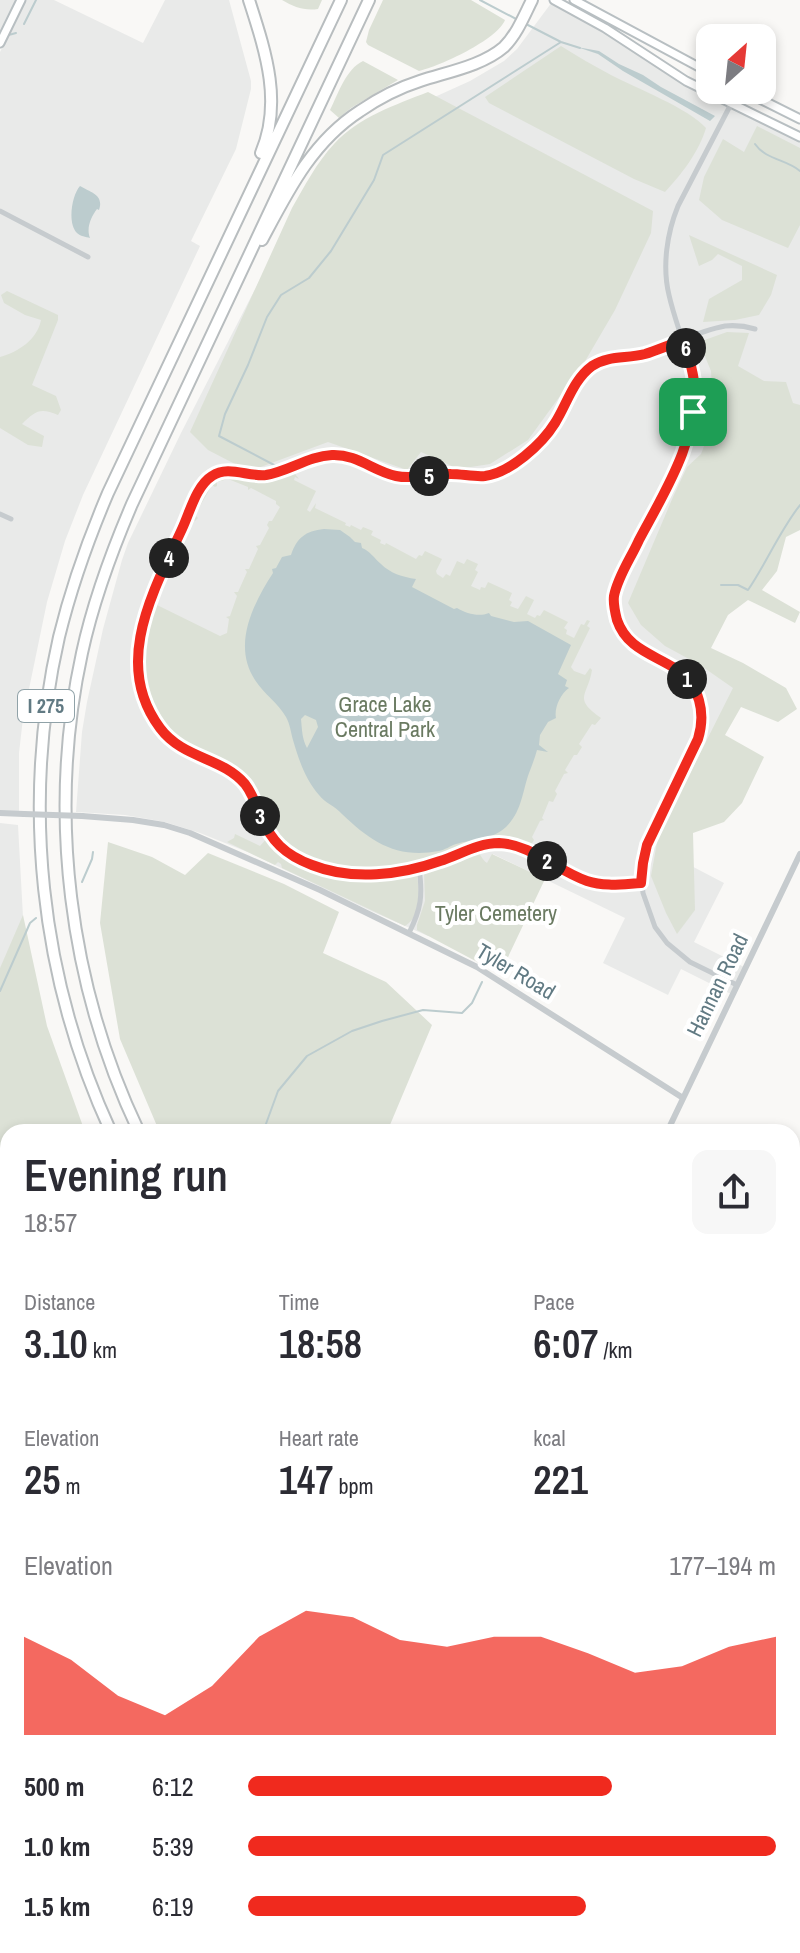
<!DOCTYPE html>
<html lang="en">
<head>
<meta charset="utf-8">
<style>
	body { margin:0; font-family:"Archivo Narrow",sans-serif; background:#f7f7f7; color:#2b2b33; height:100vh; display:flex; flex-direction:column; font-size:30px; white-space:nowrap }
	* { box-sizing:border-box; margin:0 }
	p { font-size:26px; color:#7c7c81 }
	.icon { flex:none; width:44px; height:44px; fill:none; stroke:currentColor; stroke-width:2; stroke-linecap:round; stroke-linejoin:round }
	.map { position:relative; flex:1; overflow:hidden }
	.details { position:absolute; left:0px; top:1124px; width:800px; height:830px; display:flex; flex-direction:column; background:#fff; border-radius:24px 24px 0 0; box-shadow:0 4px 12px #0003 }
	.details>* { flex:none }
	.needle { width:52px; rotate:27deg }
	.tools { position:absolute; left:696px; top:24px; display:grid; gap:16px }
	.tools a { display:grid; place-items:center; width:80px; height:80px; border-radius:16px; background:#fff; box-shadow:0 4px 12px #0003; font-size:40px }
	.pin { position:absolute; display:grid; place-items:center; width:68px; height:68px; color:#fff; margin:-34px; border-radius:16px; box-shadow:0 4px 12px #0006 }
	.km { position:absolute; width:40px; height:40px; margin:-20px; border-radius:50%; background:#222; color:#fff; font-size:22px; line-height:40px; text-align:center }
	.round { display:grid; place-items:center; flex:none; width:84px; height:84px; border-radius:16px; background:#f7f7f7 }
	.overview { display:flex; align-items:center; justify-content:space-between; height:136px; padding:0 24px }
	h1 { font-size:44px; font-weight:600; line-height:60px }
	.metrics { display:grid; grid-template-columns:repeat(3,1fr); gap:12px; height:136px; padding:8px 24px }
	.metrics div { display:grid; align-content:center }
	.metrics b { font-size:40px; font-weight:600 }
	.metrics small { font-size:22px; font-weight:400 }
	.metrics p { font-size:22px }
	.chart { height:224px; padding:16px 24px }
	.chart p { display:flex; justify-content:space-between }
	.chart svg { width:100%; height:144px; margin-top:8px; fill:#f02a1e; opacity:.7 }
	ul { padding:0 24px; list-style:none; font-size:26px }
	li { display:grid; grid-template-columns:128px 96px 1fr; align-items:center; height:60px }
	li i { height:20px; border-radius:10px; background:#f02a1e }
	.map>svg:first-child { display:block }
	.built { fill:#e9eae9 }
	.green { fill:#dce1d6 }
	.water { fill:#bcccce; fill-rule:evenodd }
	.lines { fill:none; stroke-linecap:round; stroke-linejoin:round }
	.stream { stroke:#bcccce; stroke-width:2 }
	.secondary-casing { stroke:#b8bfc2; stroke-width:11 }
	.motorway-casing { stroke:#b8bdbf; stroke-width:14 }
	.minor { stroke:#c6cbce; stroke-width:5 }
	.tertiary { stroke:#c6cbce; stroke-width:6 }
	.secondary { stroke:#fff; stroke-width:7 }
	.motorway { stroke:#fff; stroke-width:10 }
	.tertiary-bridge { stroke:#c6cbce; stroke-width:6 }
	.route-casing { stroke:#fff; stroke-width:16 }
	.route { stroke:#f02a1e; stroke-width:10 }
	.labels { text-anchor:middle; stroke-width:8; stroke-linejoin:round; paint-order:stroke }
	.shield { fill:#fff; stroke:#90a2a8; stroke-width:2 }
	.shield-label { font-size:20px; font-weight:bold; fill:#617a83 }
	.park-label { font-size:22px; fill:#6a7a61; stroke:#fff }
	.street-label { font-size:22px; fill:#617a83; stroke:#fff }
</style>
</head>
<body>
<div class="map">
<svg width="800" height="1953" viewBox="0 0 800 1953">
	<rect width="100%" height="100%" fill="#f9f8f6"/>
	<path class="built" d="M0 0H16L0 33Z
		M26 0H54L143 43 165 0H229L251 81V89L236 149 191 241 200 246 83 495 65 541 47 602 23 718 19 753V811H0V52Z
		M552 2 597 25 686 84 800 140V446L690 655 741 682 657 848 724 883 694 942 744 967 731 994 681 969 668 995 603 963 625 918 493 854 488 863 428 936 371 911 250 853 200 833 165 822 125 815 76 812 82 732 87 702 103 629 122 560 128 543 181 433 304 194 353 134 470 81 504 61 517 49Z
		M0 823 18 825 23 917 0 969Z"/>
	<path class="green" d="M282 0H322L318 9C304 11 294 7 282 0Z
		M383 0H471L505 20C497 40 440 66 419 71L368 45 366 42 369 30Z
		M561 46C577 56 594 66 611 75 636 88 688 108 706 128 699 152 681 175 665 192L634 179 489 103 485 97Z
		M363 61 398 80 351 108 339 118 330 110C338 94 346 69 363 61Z
		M428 92 653 211 651 233 615 310 584 363 528 440 490 464 458 469 421 452 407 470 328 442 258 468 235 464 208 450 190 432 292 208C304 187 317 162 334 144 359 117 395 105 428 92Z
		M757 126 800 148V225L788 248 722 220 699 200 704 177 723 139 744 152Z
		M689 235 777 275 771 295 759 315 735 320 703 322 709 299 742 280V266L718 254 712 260 699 266Z
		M7 291 58 315V320L32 385 56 396 61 410 58 415C40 407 35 411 22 424L44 436 42 447 28 445 0 428V357C18 352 37 340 41 320L25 315 4 303 1 295Z
		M727 332 749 333 738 366 764 381 786 382 793 403 800 405V530L786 537 777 571 762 590 800 612 795 623 748 600 728 615 711 648 743 663 786 688 797 709 778 722 741 707 725 735 764 757 742 803 724 822 693 833 695 910 677 934 666 913 651 876 658 837 733 688 700 665 665 646 641 625 628 603 673 497 687 467 701 454 714 420 711 371 699 342Z
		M292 470 299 479 295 477 294 480 316 491 307 510 310 512 316 503 315 508 346 523 345 525 350 527 351 525 361 530 363 527 373 531 371 535 381 540 380 543 385 545 386 543 416 559 419 555 422 556 425 551 442 559 436 571 437 574 443 578 446 574 450 576 457 561 464 564 467 559 478 564 475 570 478 572 471 586 480 590 481 587 485 588 488 582 512 593 509 600 512 602 510 606 518 609 526 596 534 600 527 614 535 618 537 615 540 616 544 610 568 622 564 628 567 630 566 634 574 638 581 624 584 625 587 620 590 621 587 626 590 628 571 667 574 671 585 675 590 668 592 670C588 696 572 698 601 718L595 725 592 724 579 744 582 747 577 755H574L565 770 568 773 564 774 555 791 557 794 553 802 549 801 542 818 544 820 540 821 532 837 534 840 529 848C520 845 510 840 500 839 476 838 453 854 431 862 408 870 371 874 346 871 315 867 280 854 266 823 260 809 255 792 245 780 229 763 206 759 187 748 155 729 137 691 139 655 141 627 154 599 163 573L168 572 172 574 171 576 167 575 157 605 220 636 227 633 229 619 226 617 230 616 237 596 234 592H238L247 572 245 569H249L258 549 256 546 260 545 269 528 267 525 269 521H272L280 507 276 504V501L251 488 248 490V487L228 479 217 482V486L215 487 212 485 195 515 198 518 195 521 189 516 206 484 217 476 229 474 265 477Z
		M235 834 260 846 268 837 281 851 321 872 340 876 362 877 413 872 417 876C420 892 421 917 405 926L282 868 281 864 278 862 275 865 227 842 234 838Z
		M108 842 152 857 185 875 208 853 284 884 339 912 323 953 386 982 432 1025 387 1132H162L157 1126 120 1039 100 923Z
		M476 851C481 854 482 860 487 863L492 854 545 879 500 974 417 930V925L425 901 424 871Z
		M23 915 47 1026 85 1132H8V1337L0 1345V968Z
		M800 1593V1770L792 1757V1610Z
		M8 1887V1944L0 1940C0 1935 0 1931 0 1926 2 1912 9 1911 1 1894L3 1889Z
		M12 1946H63L56 1953H27Z
		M188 1946H258L268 1953H178Z"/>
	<path class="water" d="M577 47 599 51 619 64 643 75 661 87 715 116 710 121 623 71 598 54Z
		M80 186C92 193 104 195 99 210L97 209C91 217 86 228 90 238 86 237 80 236 77 233 67 223 72 195 80 186Z
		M324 529 340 530 350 537 355 542 361 543 362 548C370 551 374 558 381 564 390 573 402 577 416 579L412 587 454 609 457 608C467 614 479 617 489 613L491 616 514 622 528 621 571 645 558 674 567 680 565 686 569 688C560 694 554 709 556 718L548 722 540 735 539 745 548 752 537 750C535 758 532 765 529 773 522 793 522 811 506 827 492 840 473 839 456 844 450 846 445 850 439 851 397 859 371 842 342 814 335 806 325 803 319 795 305 779 299 760 293 740 291 733 290 724 286 717 278 703 264 694 255 680 232 645 253 604 273 573L272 569 276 568 282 557 291 555C297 538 305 531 324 529ZM305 715 316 720 318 727 307 748C302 739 302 729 301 719Z"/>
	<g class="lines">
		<path class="stream" d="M480 0 518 20
			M524 23 561 42 580 48
			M24 24 36 0
			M5 36 16 33
			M755 144C766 160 786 159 800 171
			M276 466 219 436 225 414 248 365 267 317 281 295 309 278 331 251 374 180 383 155 561 42
			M721 585H738L748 590C767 562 779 532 800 505
			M82 882 92 859 93 852
			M0 991 30 923 36 918
			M263 1132 278 1091 307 1056 352 1031 382 1021 423 1010 462 1013 472 1003 482 982
			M792 1280 800 1284
			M0 1358 8 1350
			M0 1873 8 1860"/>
		<g class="secondary-casing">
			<path id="secondary" d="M554 0 605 28 686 81 800 137
				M574 0 710 73
				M0 43 21 0
				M742 90 800 119"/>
		</g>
		<g class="motorway-casing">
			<path id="motorway" d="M249 0C265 50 283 102 261 153
				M262 240C288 191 312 142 360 111 379 98 398 88 420 81 447 72 482 66 504 47 517 34 524 16 532 0
				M111 1132C40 978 21 803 59 637 71 588 88 540 108 493L341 0
				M139 1132C69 985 47 813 82 653 93 602 111 553 132 504L369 0
				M792 1794 800 1809
				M792 1852 800 1871
				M787 1953 788 1946"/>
		</g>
		<path class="minor" d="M731 104 678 206C667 233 662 266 669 295 678 335 698 370 693 413 688 457 657 507 636 546 626 566 612 586 615 608 619 647 650 652 676 669 700 685 707 713 698 739L647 845 641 874 643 893 655 927 667 943 690 962 737 985
			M0 211 88 257
			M0 514 11 519
			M641 883C623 884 605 887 587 881 557 871 531 844 499 843 478 843 460 855 441 861 411 872 377 877 346 874 318 871 282 858 268 832 259 816 256 797 244 783 224 761 192 760 171 741 163 735 158 725 153 717 109 648 172 554 200 490 204 483 209 476 217 473 233 467 250 477 266 475 292 471 314 453 342 456 361 458 375 470 393 475 412 481 429 475 447 474 462 473 476 478 490 475 516 469 546 440 558 417 567 402 573 383 587 371 606 354 622 360 644 354 671 346 697 331 725 326 735 325 745 326 755 329
			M409 933C421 909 423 896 419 868
			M267 1946 282 1953
			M172 1953 183 1946"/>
		<path class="tertiary" d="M0 813 24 814
			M82 816 133 820 164 825 190 833 320 890 477 967 683 1098
			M667 1132 800 854
			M792 1232 800 1239
			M274 1953 277 1946"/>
		<use href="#secondary" class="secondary"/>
		<use href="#motorway" class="motorway"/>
		<path class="tertiary-bridge" d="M24 814 82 816"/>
	</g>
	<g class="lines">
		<g class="route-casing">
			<path id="route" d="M684 340C688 354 692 367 694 381 699 439 665 491 639 540 631 558 618 576 614 596 613 603 615 612 617 620 627 649 653 654 676 669 700 685 706 713 698 739L647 845 643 863 641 883C623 884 605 887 587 881 557 871 531 844 499 843 478 843 459 855 440 861 401 875 352 881 312 865 285 855 271 841 260 815 256 804 252 793 245 784 222 757 183 759 160 728 112 664 153 592 182 529 190 512 196 486 212 476 228 465 248 477 266 475 289 471 309 456 332 455 357 454 373 471 396 476 415 480 433 473 451 474 462 474 474 477 485 476 510 473 542 444 555 423 567 404 573 380 592 366 609 355 626 359 645 354 658 350 671 344 684 340Z"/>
		</g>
		<use href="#route" class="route"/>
	</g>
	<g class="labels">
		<rect class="shield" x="18" y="690" width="56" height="32" rx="6"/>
		<g class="shield-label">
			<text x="46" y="713">I 275</text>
		</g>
		<g class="park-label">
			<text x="385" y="712">Grace Lake<tspan x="385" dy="25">Central Park</tspan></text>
			<text x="496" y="921">Tyler Cemetery</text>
		</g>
		<g class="street-label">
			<text transform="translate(516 971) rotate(31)" y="8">Tyler Road</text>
			<text transform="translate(717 985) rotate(-64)" y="8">Hannan Road</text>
		</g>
	</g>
</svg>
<div class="tools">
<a><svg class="needle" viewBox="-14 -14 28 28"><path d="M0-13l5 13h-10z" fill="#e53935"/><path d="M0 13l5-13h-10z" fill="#7c7c81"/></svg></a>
</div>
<div class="pin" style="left:693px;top:412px;background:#1e9e55"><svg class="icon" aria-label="arrive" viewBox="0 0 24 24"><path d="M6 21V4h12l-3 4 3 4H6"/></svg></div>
<b class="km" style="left:687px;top:679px">1</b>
<b class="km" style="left:547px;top:861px">2</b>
<b class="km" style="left:260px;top:816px">3</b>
<b class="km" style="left:169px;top:558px">4</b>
<b class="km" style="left:429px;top:476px">5</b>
<b class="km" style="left:686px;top:348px">6</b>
<section class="details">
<div class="overview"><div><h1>Evening run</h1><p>18:57</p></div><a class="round"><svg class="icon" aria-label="share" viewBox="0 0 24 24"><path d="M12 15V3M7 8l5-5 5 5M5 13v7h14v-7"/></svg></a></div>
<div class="metrics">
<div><p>Distance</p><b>3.10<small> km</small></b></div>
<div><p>Time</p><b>18:58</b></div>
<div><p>Pace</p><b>6:07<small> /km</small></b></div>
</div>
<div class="metrics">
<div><p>Elevation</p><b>25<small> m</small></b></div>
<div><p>Heart rate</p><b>147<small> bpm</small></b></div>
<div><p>kcal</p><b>221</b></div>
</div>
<div class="chart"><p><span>Elevation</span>177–194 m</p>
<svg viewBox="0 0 160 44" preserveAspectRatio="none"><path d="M0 44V14L10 21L20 32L30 38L40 29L50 14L60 6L70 8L80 15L90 17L100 14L110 14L120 19L130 25L140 23L150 17L160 14V44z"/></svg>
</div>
<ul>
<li><b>500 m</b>6:12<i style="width:69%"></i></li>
<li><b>1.0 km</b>5:39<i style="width:100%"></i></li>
<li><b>1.5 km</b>6:19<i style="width:64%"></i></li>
</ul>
</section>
</div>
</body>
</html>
